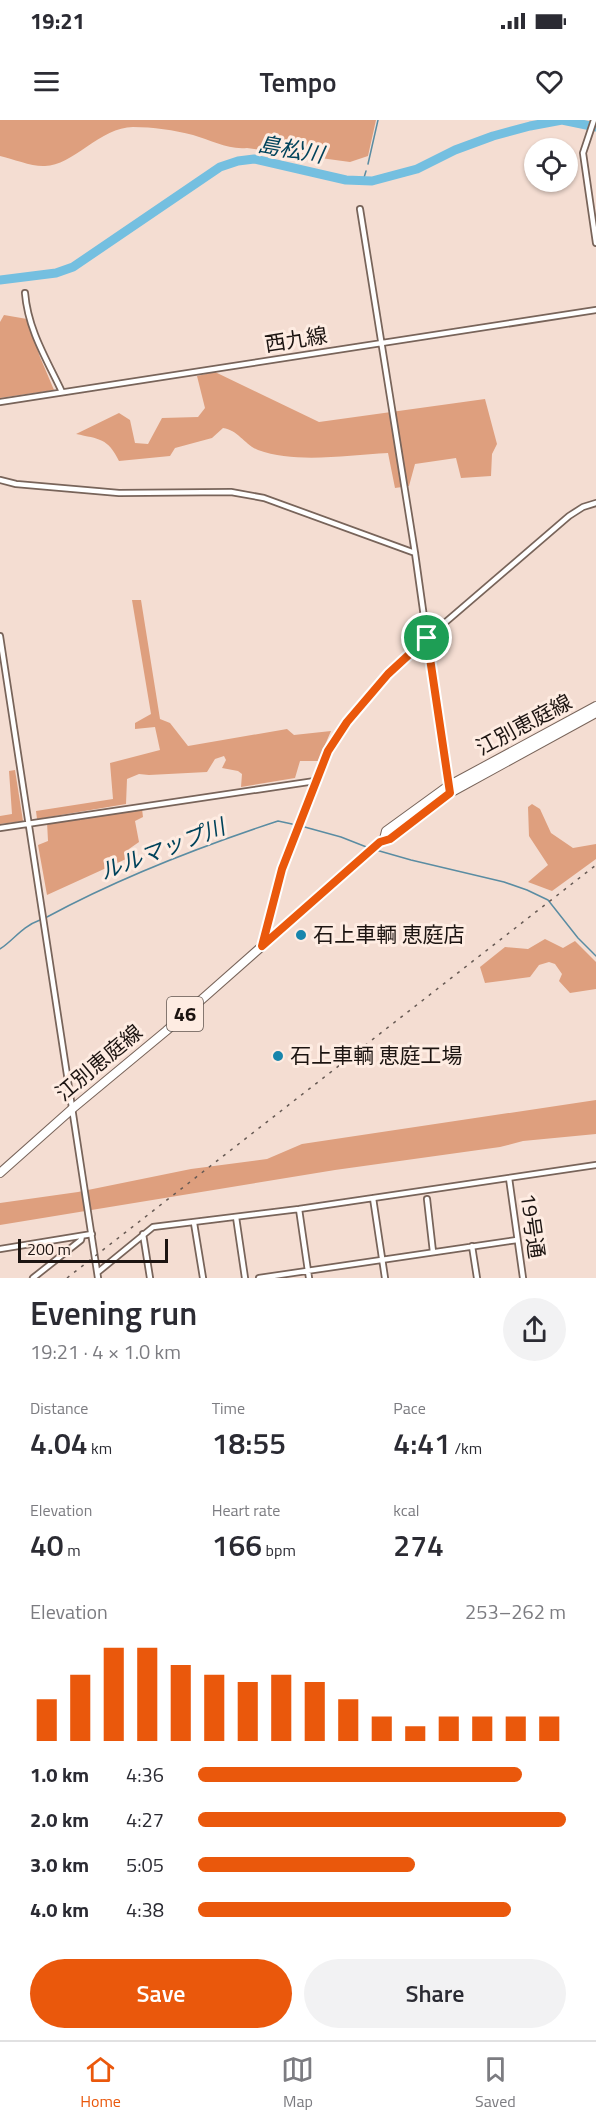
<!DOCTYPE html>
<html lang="en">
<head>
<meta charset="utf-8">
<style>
	body { margin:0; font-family:"Titillium Web","Noto Sans JP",sans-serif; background:#f2f2f3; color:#2b2b33; height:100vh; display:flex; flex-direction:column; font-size:22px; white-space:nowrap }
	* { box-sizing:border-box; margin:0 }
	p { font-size:20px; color:#7c7c81 }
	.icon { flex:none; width:33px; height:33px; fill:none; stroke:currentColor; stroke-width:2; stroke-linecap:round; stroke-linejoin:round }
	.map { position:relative; height:1158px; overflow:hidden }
	.sheet { display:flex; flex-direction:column; background:#fff; flex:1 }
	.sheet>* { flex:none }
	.fabs { position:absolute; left:524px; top:18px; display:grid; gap:12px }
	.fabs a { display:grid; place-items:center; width:54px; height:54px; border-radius:50%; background:#fff; box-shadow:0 2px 4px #0004; font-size:30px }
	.scale { position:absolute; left:18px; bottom:15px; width:150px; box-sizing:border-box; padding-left:6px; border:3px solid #1c1411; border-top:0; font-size:16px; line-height:21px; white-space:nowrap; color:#1c1411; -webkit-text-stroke:4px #feece2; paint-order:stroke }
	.pin { position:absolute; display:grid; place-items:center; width:51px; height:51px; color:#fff; margin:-26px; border:3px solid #fff; border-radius:50%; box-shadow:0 2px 6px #0007 }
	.round { display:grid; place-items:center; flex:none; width:63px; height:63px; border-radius:32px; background:#f2f2f3 }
	.overview { display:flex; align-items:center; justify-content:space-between; height:102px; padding:0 30px }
	h1 { font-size:33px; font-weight:600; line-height:45px }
	.figures { display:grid; grid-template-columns:repeat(3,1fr); gap:9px; height:102px; padding:6px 30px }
	.figures div { display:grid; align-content:center }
	.figures b { font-size:30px; font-weight:600 }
	.figures small { font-size:16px; font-weight:400 }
	.figures p { font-size:16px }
	.chart { height:168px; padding:12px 30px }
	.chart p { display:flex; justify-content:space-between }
	.chart svg { width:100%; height:108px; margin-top:6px; stroke:#ea580c; stroke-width:6 }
	.button { display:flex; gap:12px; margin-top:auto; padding:12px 30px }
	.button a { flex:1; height:69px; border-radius:36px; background:#ea580c; color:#fff; font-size:24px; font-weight:600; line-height:69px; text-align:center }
	.button a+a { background:#f2f2f3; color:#2b2b33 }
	ul { padding:0 30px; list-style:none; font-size:20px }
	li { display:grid; grid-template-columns:96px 72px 1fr; align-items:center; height:45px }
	li i { height:15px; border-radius:8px; background:#ea580c }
	.status { display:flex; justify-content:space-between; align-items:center; height:42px; padding:0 30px; background:#fff; direction:ltr }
	.status svg { height:16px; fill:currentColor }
	header { display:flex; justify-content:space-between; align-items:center; height:78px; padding:0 30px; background:#fff; font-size:27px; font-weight:600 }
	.menu { display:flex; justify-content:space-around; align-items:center; height:84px; border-top:2px solid #e1e1e2; background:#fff; font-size:16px; color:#7c7c81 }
	.menu a { display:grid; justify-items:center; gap:3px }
	.menu .on { color:#ea580c }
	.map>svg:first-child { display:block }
	.green { fill:#de9f7e }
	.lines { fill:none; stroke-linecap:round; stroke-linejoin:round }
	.stream { stroke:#5a8ca2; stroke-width:1.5 }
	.river { stroke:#74bfe0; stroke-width:9 }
	.street-casing { stroke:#78645a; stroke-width:8 }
	.primary-casing { stroke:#78645a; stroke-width:10 }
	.street { stroke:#fff; stroke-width:4.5 }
	.primary { stroke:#fff; stroke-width:8 }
	.rail { stroke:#675a54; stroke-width:1.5; stroke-dasharray:3 6; stroke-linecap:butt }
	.route-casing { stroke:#fff; stroke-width:12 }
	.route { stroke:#ea580c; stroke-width:8 }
	.poi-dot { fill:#1785ac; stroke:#feece2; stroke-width:2 }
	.labels { text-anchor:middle; stroke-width:6; stroke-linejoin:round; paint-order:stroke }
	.shield { fill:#feece2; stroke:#605550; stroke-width:1.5 }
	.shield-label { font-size:20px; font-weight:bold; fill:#1c1411 }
	.street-label { font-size:21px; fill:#1c1411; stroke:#feece2 }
	.poi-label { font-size:21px; fill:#1c1411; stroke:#feece2; text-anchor:start }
	.water-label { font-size:22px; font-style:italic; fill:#00435b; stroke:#feece2 }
</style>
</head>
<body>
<div class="status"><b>19:21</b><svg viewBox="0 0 49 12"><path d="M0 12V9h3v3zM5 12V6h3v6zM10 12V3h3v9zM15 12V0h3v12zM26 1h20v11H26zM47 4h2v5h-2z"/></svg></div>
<header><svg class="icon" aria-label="menu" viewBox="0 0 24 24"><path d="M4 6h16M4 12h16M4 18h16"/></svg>Tempo<svg class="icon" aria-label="heart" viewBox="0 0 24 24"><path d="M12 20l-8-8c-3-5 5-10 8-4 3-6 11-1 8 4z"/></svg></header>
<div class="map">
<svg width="596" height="1158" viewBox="0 0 596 1158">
	<rect width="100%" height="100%" fill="#f4ddd2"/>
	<path class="green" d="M0 0H376L368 36 350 42 247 28C228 30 211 20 193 15 174 10 153 7 133 7 101 7 72 46 45 46 33 47 13 39 0 36Z
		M4 195 27 199 40 237 54 270 0 278V202Z
		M215 252 319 302 485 279 497 324 492 334 491 356 461 358 456 338 415 344 409 366 395 368 388 333C347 335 297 344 258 330 245 325 238 310 223 308L212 318 175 328 170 336 119 341C108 318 99 319 76 314L119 293 130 300 135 323 148 324 162 298 198 297 205 288 197 256Z
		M132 480H141L160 599 170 603 188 626 287 609 294 615 331 611 318 641H300L295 658 241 667 242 654 238 651 222 648 226 640 224 636 215 639 207 652 149 655 139 654 127 659 126 684 37 699 36 691 113 679 110 643 160 630 155 607 135 609V603L151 594Z
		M15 650 23 701 0 704V696L12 694 9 651Z
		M532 684 540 689 551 713 573 728 596 724V739L552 771 528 762 548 745 529 716 528 687Z
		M142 689 143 697 135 701 139 722 129 729 126 739 47 775 38 725 48 721 47 702Z
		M545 819 563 828 575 821 596 842V869L570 873 559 861 562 854 555 844 549 842 539 845 530 857 485 863 480 847 505 827 528 829Z
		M596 980V1014L523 1021 500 1027 335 1050 0 1105V1083L78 1072 191 1049 267 1039 302 1024Z"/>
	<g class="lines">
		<path class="stream" d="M368 44 378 0
			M363 61 366 51
			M301 706 341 717 369 728
			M376 730 411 740 504 762 527 770 548 780 578 818 596 836
			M47 797C119 758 199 727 278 701L292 704
			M0 829C15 819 21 807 40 800"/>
		<path class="river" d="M0 160 56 153 73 147 220 47 238 41 254 39 346 60 372 61 417 49 455 30 493 16 530 6 562 0 596 7"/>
		<g class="street-casing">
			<path id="street" d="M594 0 583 33 596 123
				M360 89 415 433 448 668
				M25 173C28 210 47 240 62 272
				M0 282 596 190
				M0 360 16 364 119 373 231 372 264 378 415 433
				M0 516 98 1158
				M0 708 315 661
				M263 825 282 749 298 706 328 631 347 602 405 537 569 396 583 387 596 383
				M509 1058 523 1158
				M373 1078 385 1158
				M427 1079 433 1132
				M299 1089 309 1158
				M236 1097 245 1158
				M194 1103 203 1158
				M143 1114 150 1158
				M472 1126 477 1158
				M0 1129 92 1114
				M98 1152 153 1107 299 1089 596 1045
				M33 1158 81 1120 82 1116
				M259 1158 517 1120"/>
		</g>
		<g class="primary-casing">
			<path id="primary" d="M384 719 386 711 448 666 596 586
				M0 1053 72 989 166 911 380 722 390 719 450 673 596 593"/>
		</g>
		<use href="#street" class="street"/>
		<use href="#primary" class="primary"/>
		<path class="rail" d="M67 1158 596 745"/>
	</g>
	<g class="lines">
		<g class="route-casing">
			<path id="route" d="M427 518 450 673 390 719 380 722 262 826 282 749 328 631 347 602 388 554Z"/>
		</g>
		<use href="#route" class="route"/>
	</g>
	<g class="poi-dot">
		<circle cx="301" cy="815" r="6"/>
		<circle cx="278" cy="936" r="6"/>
	</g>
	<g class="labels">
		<rect class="shield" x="167" y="877" width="36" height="34" rx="4.5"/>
		<g class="shield-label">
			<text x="185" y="901">46</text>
		</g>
		<g class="street-label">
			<text transform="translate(296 220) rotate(-9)" y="7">西九線</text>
			<text transform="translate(524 605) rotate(-28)" y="7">江別恵庭線</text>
			<text transform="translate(99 943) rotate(-40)" y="7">江別恵庭線</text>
			<text transform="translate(532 1106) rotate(82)" y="7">19号通</text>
		</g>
		<g class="poi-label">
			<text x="313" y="822">石上車輌 恵庭店</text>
			<text x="290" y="943">石上車輌 恵庭工場</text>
		</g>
		<g class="water-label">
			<text transform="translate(291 29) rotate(10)" y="8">島松川</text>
			<text transform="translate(162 729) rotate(-21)" y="8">ルルマップ川</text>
		</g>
	</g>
</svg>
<div class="fabs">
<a><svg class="icon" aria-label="locate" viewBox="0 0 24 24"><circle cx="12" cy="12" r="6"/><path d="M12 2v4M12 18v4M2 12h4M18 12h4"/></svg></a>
</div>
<div class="scale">200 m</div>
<div class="pin" style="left:427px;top:518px;background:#1e9e55"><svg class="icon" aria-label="arrive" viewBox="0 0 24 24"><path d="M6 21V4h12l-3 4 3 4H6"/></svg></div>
</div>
<section class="sheet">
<div class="overview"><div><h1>Evening run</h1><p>19:21 · 4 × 1.0 km</p></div><a class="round"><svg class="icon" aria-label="share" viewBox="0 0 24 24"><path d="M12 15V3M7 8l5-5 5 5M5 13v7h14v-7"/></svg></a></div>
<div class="figures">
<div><p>Distance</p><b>4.04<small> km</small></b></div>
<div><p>Time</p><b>18:55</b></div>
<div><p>Pace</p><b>4:41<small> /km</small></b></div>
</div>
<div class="figures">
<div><p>Elevation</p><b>40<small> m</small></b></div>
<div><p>Heart rate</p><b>166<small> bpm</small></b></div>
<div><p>kcal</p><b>274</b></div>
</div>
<div class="chart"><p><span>Elevation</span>253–262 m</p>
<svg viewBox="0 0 160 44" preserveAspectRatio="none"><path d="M5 44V27M15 44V17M25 44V6M35 44V6M45 44V13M55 44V17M65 44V20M75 44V17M85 44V20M95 44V27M105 44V34M115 44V38M125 44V34M135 44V34M145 44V34M155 44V34"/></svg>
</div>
<ul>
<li><b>1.0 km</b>4:36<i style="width:88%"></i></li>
<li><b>2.0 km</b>4:27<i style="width:100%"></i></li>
<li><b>3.0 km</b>5:05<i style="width:59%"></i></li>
<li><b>4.0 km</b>4:38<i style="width:85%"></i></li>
</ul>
<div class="button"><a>Save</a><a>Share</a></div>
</section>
<nav class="menu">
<a class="on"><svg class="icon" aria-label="home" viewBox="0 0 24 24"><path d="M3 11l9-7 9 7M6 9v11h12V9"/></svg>Home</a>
<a><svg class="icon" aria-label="map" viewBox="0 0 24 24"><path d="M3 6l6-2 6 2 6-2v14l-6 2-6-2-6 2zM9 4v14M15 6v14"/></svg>Map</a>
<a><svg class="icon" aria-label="saved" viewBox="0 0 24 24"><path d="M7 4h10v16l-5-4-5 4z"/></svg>Saved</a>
</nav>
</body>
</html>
